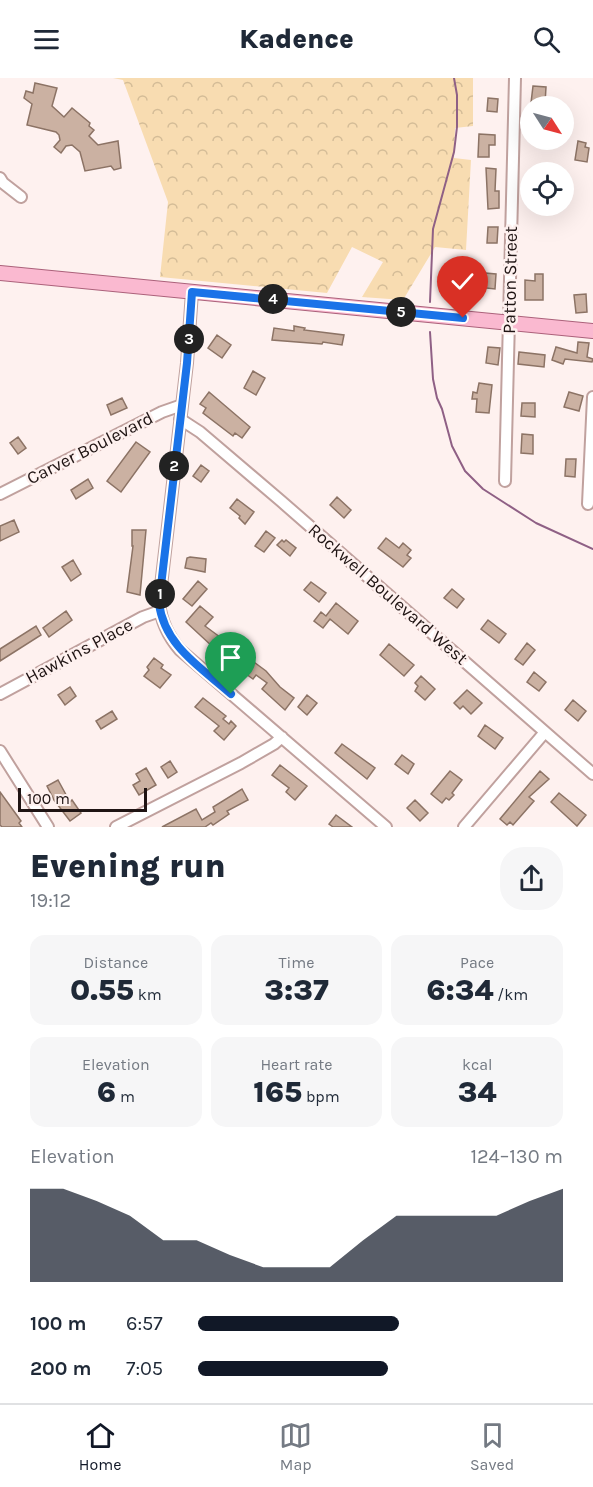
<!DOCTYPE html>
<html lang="en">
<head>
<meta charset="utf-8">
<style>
	body { margin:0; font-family:Karla,sans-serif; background:#f6f6f7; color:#1f2937; height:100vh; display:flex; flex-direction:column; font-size:22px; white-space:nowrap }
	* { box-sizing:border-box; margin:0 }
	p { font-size:20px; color:#747a83 }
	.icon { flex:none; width:33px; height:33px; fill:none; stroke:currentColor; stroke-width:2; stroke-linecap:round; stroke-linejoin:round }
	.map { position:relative; height:749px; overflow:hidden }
	.drawer { display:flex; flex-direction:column; background:#fff; flex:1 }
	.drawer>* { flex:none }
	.needle { width:39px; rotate:126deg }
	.fabs { position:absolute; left:520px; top:18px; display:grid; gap:12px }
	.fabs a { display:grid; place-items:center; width:54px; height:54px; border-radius:50%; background:#fff; box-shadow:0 6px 24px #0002; font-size:30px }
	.scale { position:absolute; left:18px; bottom:15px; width:129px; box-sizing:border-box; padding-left:6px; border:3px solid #1f1413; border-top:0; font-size:16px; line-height:21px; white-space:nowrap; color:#1f1413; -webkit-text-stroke:4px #fef1ef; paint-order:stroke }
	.pin { position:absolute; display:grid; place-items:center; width:51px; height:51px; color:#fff; margin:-62px -26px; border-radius:50% 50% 50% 0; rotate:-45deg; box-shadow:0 0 6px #0007 }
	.pin .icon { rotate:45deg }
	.km { position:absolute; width:30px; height:30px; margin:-15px; border-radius:50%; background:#222; color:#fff; font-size:16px; line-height:30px; text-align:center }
	.round { display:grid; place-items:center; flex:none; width:63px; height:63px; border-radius:24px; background:#f6f6f7 }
	.headline { display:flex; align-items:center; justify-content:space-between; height:102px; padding:0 30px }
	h1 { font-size:33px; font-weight:800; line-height:45px }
	.stats { display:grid; grid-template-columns:repeat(3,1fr); gap:9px; height:102px; padding:6px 30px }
	.stats div { display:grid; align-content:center; border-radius:15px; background:#f6f6f7; text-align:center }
	.stats b { font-size:30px; font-weight:800 }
	.stats small { font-size:16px; font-weight:400 }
	.stats p { font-size:16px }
	.chart { height:168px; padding:12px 30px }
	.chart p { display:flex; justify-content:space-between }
	.chart svg { width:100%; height:108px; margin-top:6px; fill:#111827; opacity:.7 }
	ul { padding:0 30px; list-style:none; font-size:20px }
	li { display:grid; grid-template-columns:96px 72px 1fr; align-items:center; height:45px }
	li i { height:15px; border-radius:8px; background:#111827 }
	header { display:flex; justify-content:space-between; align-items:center; height:78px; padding:0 30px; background:#fff; font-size:27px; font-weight:800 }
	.menu { display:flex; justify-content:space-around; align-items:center; height:84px; border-top:2px solid #e0e1e3; background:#fff; font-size:16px; color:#747a83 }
	.menu a { display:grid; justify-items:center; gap:3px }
	.menu .active { color:#111827 }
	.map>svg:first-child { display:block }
	.forest { fill:url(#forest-crowns) }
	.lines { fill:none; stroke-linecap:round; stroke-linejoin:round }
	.stream { stroke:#8f6085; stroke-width:2 }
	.building { fill:#cbb1a2; stroke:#8c7365; stroke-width:1.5 }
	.minor-casing { stroke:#c0a19e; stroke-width:14 }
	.major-casing { stroke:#ab617a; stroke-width:16 }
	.minor { stroke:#fff; stroke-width:10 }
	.major { stroke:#fab9d0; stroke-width:14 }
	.route-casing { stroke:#fff; stroke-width:12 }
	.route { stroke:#1a73e8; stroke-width:8 }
	.labels { text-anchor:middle; stroke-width:5; stroke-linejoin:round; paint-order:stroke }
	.street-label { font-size:18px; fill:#1f1413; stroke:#fef1ef }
</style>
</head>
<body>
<header><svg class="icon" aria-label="menu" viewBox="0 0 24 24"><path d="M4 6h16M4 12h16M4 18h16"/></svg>Kadence<svg class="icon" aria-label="search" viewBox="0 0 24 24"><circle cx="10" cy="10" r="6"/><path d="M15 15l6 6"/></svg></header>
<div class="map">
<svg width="593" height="749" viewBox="0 0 593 749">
	<defs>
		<pattern id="forest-crowns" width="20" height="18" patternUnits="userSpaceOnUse" patternTransform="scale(1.5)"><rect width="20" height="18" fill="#f8dcb1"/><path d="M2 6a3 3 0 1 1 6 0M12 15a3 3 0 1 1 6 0" fill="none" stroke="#d4bc97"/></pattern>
	</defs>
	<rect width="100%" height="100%" fill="#fef1ef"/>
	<path class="forest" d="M113 0H473V48L455 50 454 80 471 82 466 172 435 169 403 222 362 219 383 184 352 169 327 215 160 199 168 124 123 2Z"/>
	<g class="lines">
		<path class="stream" d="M430 224 433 151 454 74 457 49V17L454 0
			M430 254 433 301 437 320 442 331 452 368 465 393 483 411 536 445 593 471"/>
	</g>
	<path class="building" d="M35 5 57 10 52 28 64 39 72 30 90 45 89 48 94 52 89 58 98 67 118 63 121 90 114 92 111 88 85 93 80 74 72 67 66 68 61 75 54 69 60 62 59 57 56 54 27 47 32 26 24 20 26 13 33 15Z
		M533 8 546 9 545 26 531 25Z
		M488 20 498 21 497 34 487 33Z
		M479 56 495 57V67H489V79H478Z
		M578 63 586 65 585 69 589 70 587 84 575 82Z
		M486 90 496 91 495 113H499V130L488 131Z
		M488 149H498L497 165H487Z
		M451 192 496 196 495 211 450 206Z
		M535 196H543V222H525V202L535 203Z
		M586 216 587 234 576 235 574 217Z
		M294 248 305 250 304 252 344 257 342 267 323 264 322 266 272 262 274 250 294 253Z
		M217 257 231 267 222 280 208 270Z
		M578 264 589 265 587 279 593 281 592 284 565 281 563 286 552 282 556 269 577 275Z
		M488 269 500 270 498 287 486 285Z
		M519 274 545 277 544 289 518 286Z
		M253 293 265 300 256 317 244 310Z
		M479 305 492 307 489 335 476 334 477 321H472L473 314 477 315Z
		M209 314 250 349 242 360 235 355 233 358 203 335 206 330 200 326Z
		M569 314 583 318 579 333 564 329Z
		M122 320 127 330 111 337 107 327Z
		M522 325H535V339L521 338Z
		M522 356 533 357V376L521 375Z
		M18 359 26 370 18 376 10 365Z
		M136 364 150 374 121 414 107 403Z
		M566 381H576L575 399 565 398Z
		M201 387 209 393 201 404 193 398Z
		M88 401 93 410 76 421 71 412Z
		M337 419 351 432 344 440 330 427Z
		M237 421 254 434 245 446 239 440 240 438 230 430Z
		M14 442 19 454 0 463V448Z
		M132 452H146L140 517 127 514 133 468H132Z
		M266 453 275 460 264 474 255 468Z
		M386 460 399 470 403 465 411 472 407 477 411 480 403 489 378 470Z
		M282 462 284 464 286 462 296 470 290 478 277 467Z
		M190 479 206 481 205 494 185 490 187 480Z
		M73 482 81 496 71 503 62 489Z
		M198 503 207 511 192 528 183 521Z
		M311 504 326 515 319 524 304 512Z
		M452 511 464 521 457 530 444 520Z
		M336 525 358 543 348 556 330 541 323 550 314 543 321 534 326 538Z
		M200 528 213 539 205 548 266 593 280 609 294 620 285 632 262 611 267 605 256 597 253 601 246 596 248 594 214 570 186 544Z
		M66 533 72 542 49 559 43 550Z
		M488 542 506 556 499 565 481 551Z
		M36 548 41 557 0 583V571Z
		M527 565 535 572 523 587 515 581Z
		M389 566 414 587 404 598 380 577Z
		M154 580 163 587 161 590 171 597 160 610 144 598 149 592 147 589Z
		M534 594 546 604 539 613 527 604Z
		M421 598 435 611 425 622 415 613 418 608 415 605Z
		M70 609 76 618 65 627 58 617Z
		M467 612 482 625 471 636 463 628 460 631 454 625Z
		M307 617 317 625 307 637 298 629Z
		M203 620 226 638 223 641 229 646 231 643 236 648 224 662 214 653 219 648 195 629Z
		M573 622 586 633 578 643 565 632Z
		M112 633 117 641 101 651 96 643Z
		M485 647 503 660 495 671 478 658Z
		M342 666 375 690 367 701 335 675Z
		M402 677 414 686 408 696 395 686Z
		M170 683 177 694 168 700 161 689Z
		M280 687 307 708 295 722 286 714 289 710 272 697Z
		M146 690 156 707 139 717 133 707 140 703 136 696Z
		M450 693 462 702 452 715 454 717 449 722 446 720 442 725 431 716Z
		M540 693 549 701 529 719 534 723 513 747 510 744 507 747 500 741Z
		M58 702 70 724 72 722 81 735 70 743 54 722 47 708Z
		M242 711 248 722 227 733 229 736 213 747 211 745 205 749H162L196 731 202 742 215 734 213 729Z
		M0 714 21 743 19 745 22 749H2L0 747Z
		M559 715 586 737 577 748 551 724Z
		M415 722 428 735 420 743 407 730Z
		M336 737 352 749H333L329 746Z"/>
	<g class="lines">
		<g class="minor-casing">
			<path id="minor" d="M0 100 3 105 21 119
				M192 214 187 285 159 525C161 543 168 558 180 572L386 749
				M180 341 200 354 281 423 593 696
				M505 403 515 0
				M0 416 162 334 182 327
				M588 426 593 319
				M0 616 143 539 160 533
				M0 673 48 749
				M116 749 241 685 274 666 282 659
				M464 749 545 654"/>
		</g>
		<g class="major-casing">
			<path id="major" d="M0 195 593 253"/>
		</g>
		<use href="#minor" class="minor"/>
		<use href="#major" class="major"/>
	</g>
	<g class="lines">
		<g class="route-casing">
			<path id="route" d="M231 616C202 590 164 568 159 525L187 285 192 214 463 240"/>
		</g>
		<use href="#route" class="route"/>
	</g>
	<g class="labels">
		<g class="street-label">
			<text transform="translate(510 202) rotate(-89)" y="6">Patton Street</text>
			<text transform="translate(90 370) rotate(-27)" y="6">Carver Boulevard</text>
			<text transform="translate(388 516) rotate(41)" y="6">Rockwell Boulevard West</text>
			<text transform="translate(79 573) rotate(-28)" y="6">Hawkins Place</text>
		</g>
	</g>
</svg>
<div class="fabs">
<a><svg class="needle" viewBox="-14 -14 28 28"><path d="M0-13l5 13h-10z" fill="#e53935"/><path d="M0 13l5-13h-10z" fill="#747a83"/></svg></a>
<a><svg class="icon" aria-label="locate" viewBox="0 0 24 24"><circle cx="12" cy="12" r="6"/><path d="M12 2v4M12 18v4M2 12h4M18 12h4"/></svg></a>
</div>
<div class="scale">100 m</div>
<div class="pin" style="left:231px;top:616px;background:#1e9e55"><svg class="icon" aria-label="arrive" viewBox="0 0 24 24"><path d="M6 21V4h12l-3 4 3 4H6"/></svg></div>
<div class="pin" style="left:463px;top:240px;background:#d93025"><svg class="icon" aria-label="check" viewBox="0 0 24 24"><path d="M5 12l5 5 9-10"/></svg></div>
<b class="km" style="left:160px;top:516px">1</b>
<b class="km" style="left:174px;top:388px">2</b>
<b class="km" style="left:189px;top:261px">3</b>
<b class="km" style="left:273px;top:221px">4</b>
<b class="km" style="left:401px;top:234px">5</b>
</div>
<section class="drawer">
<div class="headline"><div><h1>Evening run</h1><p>19:12</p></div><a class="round"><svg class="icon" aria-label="share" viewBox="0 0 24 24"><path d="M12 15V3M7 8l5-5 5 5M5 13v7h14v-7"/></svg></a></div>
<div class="stats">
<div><p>Distance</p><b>0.55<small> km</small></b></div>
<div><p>Time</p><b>3:37</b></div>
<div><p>Pace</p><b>6:34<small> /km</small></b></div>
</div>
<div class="stats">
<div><p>Elevation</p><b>6<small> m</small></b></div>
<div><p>Heart rate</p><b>165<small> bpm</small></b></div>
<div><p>kcal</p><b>34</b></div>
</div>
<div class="chart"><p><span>Elevation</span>124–130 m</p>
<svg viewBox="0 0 160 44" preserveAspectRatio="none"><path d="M0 44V6L10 6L20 11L30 17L40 27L50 27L60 33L70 38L80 38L90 38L100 27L110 17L120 17L130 17L140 17L150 11L160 6V44z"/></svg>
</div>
<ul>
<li><b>100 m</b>6:57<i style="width:55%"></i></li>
<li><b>200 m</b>7:05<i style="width:52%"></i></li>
</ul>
</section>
<nav class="menu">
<a class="active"><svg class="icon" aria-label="home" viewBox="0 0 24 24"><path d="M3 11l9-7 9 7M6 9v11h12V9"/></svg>Home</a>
<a><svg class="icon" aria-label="map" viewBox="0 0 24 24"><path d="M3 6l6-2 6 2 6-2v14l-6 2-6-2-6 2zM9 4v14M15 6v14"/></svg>Map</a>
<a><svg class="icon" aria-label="saved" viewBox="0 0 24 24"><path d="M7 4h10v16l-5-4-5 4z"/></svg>Saved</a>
</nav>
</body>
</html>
